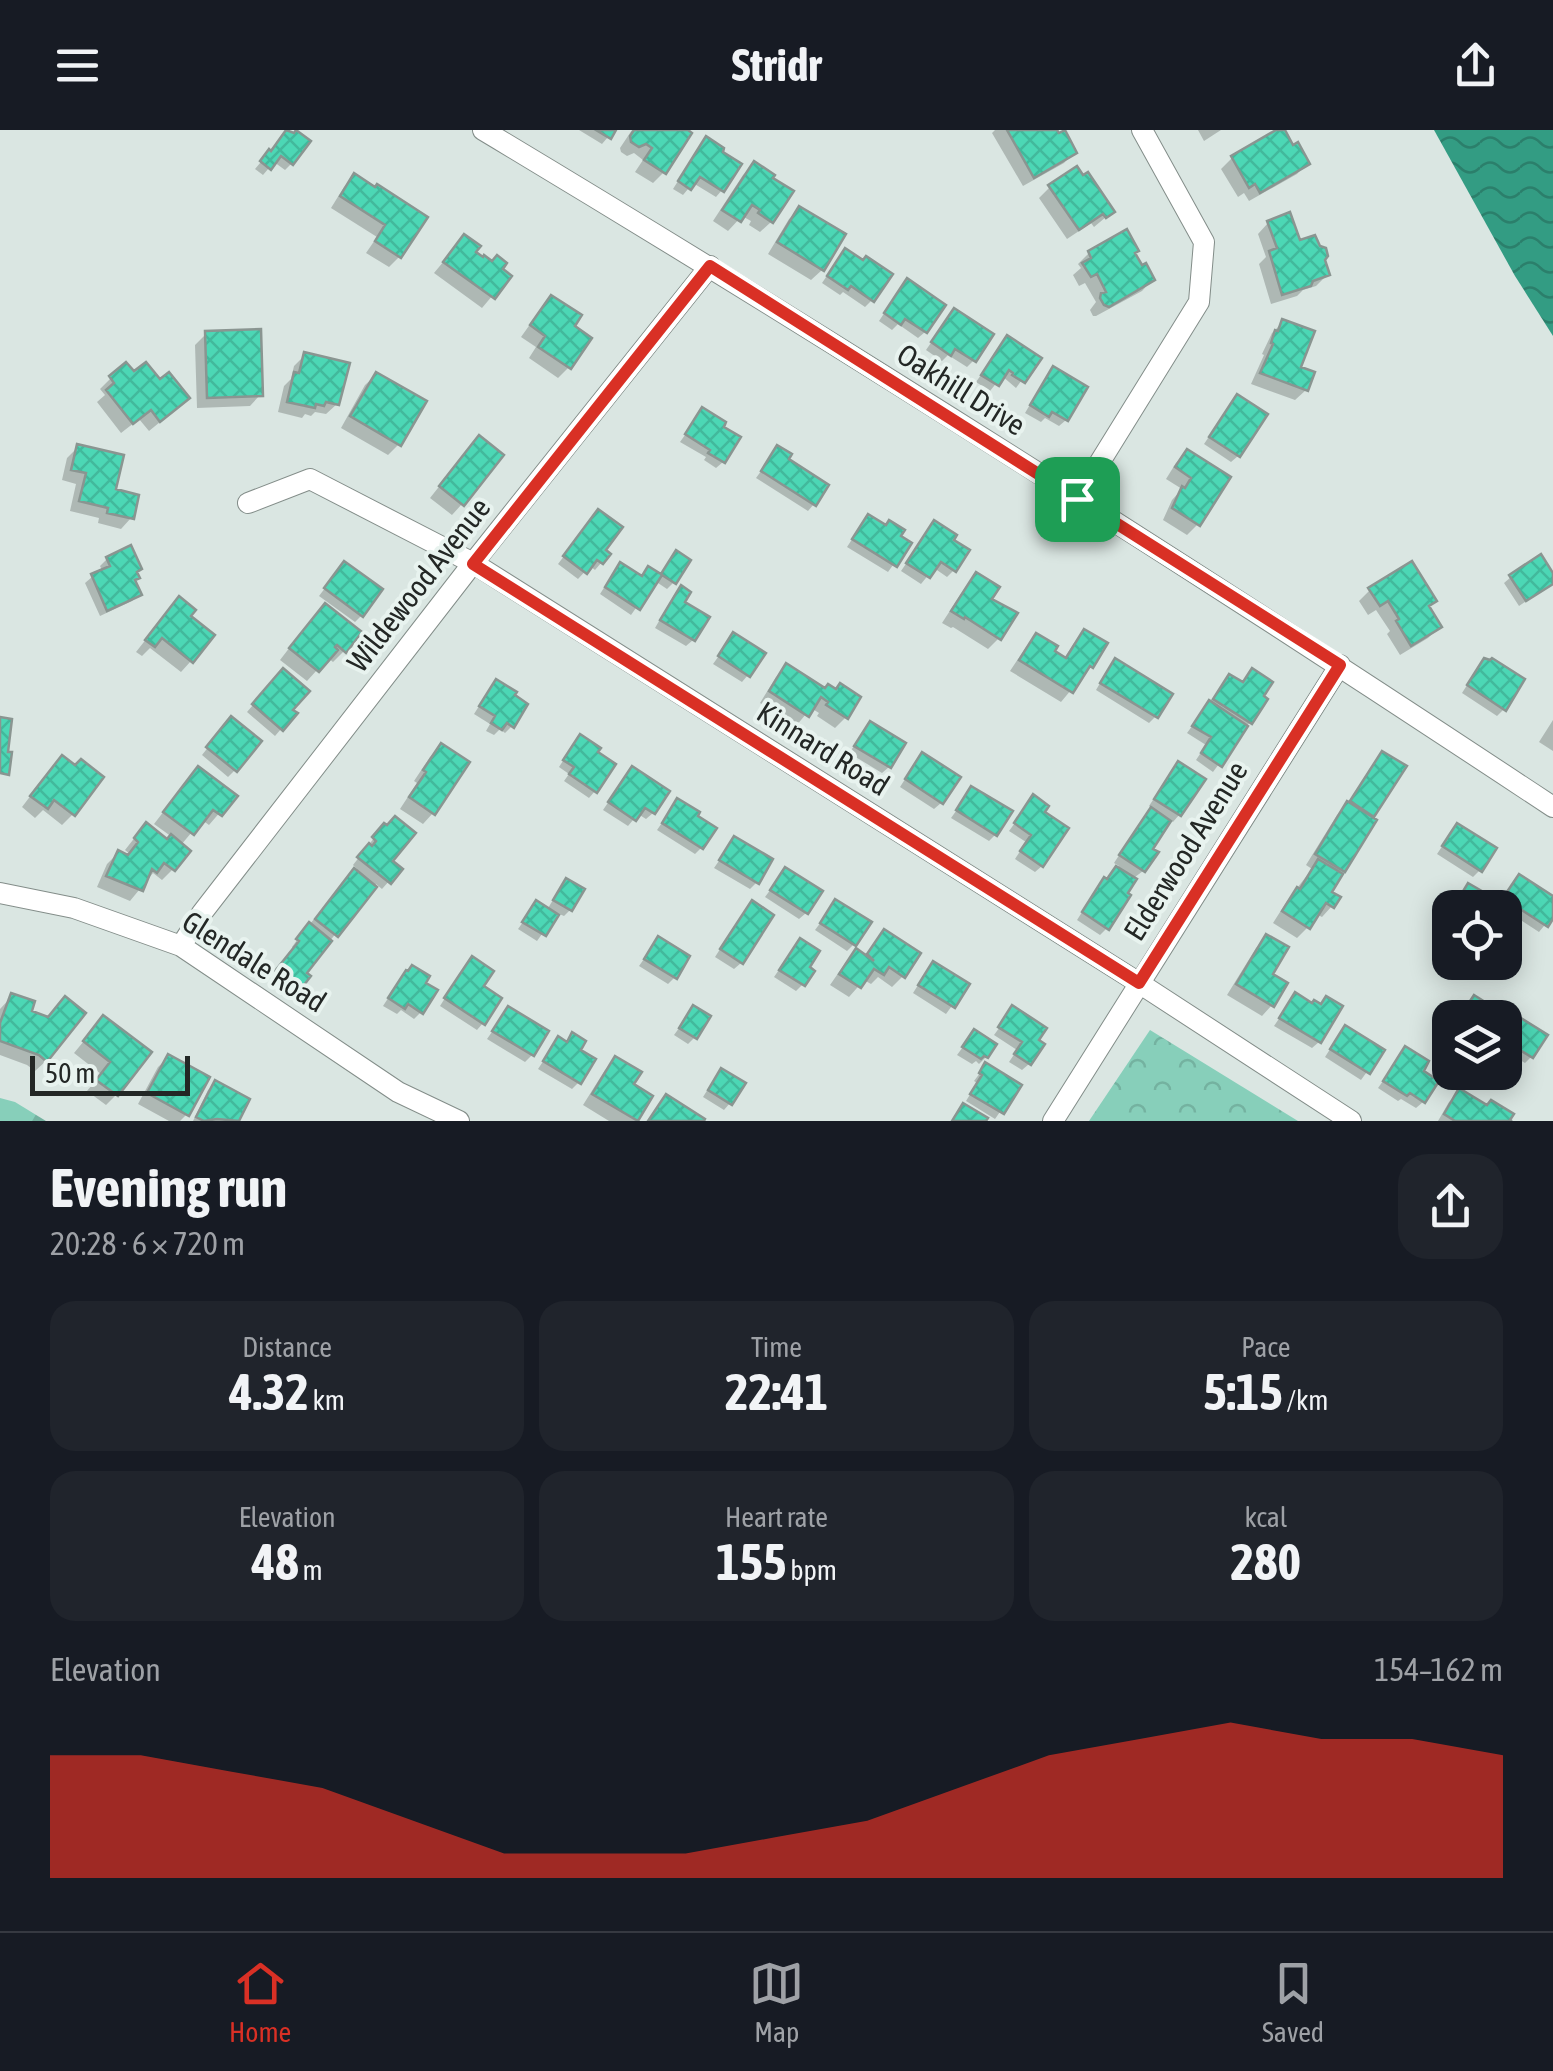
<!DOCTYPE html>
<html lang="en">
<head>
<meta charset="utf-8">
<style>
	body { margin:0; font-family:"Asap Condensed",sans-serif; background:#20242c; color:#f1f3f6; height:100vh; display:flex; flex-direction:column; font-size:38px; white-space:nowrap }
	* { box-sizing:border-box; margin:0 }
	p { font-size:32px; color:#9ea1a6 }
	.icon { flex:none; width:55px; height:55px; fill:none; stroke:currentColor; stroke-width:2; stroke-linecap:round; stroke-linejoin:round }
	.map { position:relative; height:991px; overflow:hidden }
	.drawer { display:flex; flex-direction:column; background:#171b24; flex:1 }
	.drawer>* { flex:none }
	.tools { position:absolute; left:1432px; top:760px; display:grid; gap:20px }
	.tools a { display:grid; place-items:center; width:90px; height:90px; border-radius:20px; background:#171b24; box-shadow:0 5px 25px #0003; font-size:50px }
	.scale { position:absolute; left:30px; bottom:25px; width:160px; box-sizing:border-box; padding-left:10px; border:5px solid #232725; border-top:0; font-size:28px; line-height:35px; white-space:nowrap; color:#232725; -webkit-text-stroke:8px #e8f3ef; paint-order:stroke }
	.pin { position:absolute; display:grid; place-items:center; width:85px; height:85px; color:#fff; margin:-42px; border-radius:20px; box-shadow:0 5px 15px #0006 }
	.round { display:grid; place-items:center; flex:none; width:105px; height:105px; border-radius:30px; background:#20242c }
	.summary { display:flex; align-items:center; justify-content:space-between; height:170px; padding:0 50px }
	h1 { font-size:55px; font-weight:700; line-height:75px }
	.metrics { display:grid; grid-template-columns:repeat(3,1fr); gap:15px; height:170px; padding:10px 50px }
	.metrics div { display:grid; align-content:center; border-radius:25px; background:#20242c; text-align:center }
	.metrics b { font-size:50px; font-weight:700 }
	.metrics small { font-size:28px; font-weight:400 }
	.metrics p { font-size:28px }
	.chart { height:280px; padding:20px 50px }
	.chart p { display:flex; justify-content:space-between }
	.chart svg { width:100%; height:180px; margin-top:10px; fill:#d93025; opacity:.7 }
	header { display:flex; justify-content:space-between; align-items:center; height:130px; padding:0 50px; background:#171b24; font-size:45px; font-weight:700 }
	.tabs { display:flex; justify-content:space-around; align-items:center; height:140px; border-top:2px solid #363941; background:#171b24; font-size:28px; color:#9ea1a6 }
	.tabs a { display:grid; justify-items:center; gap:5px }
	.tabs .active { color:#d93025 }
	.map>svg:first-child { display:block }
	.forest { fill:url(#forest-firs) }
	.park { fill:url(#park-crowns) }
	.water { fill:url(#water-waves) }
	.shadow { fill:#0003 }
	.building { fill:url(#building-cross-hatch); stroke:#8a9591; stroke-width:2.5 }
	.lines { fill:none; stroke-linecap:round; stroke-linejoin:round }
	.street-casing { stroke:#838d89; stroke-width:22 }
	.street { stroke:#fff; stroke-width:20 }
	.route-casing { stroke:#fff; stroke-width:20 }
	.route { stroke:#d93025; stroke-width:12 }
	.labels { text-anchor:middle; stroke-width:8; stroke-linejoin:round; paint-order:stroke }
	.street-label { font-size:30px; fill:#232725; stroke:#e8f3ef }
</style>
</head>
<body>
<header><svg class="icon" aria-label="menu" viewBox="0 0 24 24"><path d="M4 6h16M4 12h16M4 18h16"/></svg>Stridr<svg class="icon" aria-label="share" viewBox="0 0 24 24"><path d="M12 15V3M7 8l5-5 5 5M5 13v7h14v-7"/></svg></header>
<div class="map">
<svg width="1553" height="991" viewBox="0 0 1553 991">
	<defs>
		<pattern id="forest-firs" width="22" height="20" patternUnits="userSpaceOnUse" patternTransform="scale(2.5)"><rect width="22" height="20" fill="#87cfba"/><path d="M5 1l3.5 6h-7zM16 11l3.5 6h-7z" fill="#74b2a0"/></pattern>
		<pattern id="park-crowns" width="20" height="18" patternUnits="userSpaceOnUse" patternTransform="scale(2.5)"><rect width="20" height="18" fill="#87cfba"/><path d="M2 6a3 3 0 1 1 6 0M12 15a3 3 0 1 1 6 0" fill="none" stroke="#74b2a0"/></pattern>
		<pattern id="water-waves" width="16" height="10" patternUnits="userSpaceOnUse" patternTransform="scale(2.5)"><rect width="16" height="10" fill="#339c83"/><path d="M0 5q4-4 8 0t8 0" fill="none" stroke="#2b7f6b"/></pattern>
		<pattern id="building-cross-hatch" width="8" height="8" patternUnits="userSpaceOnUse" patternTransform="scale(2.5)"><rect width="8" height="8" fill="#4cd7b5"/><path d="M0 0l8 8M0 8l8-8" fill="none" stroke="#42b99c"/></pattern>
	</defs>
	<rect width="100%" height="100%" fill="#dae6e2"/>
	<path class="forest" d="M0 968 15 972 46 991H0Z"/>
	<path class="park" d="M1150 900 1298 991H1089Z"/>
	<path class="water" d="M1434 0H1553V206L1515 146Z"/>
	<path class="shadow" d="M579 0H614L602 14Z
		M632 0H684L664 42 653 53 635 42 643 30 634 23 627 26 621 22 620 18Z
		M995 0H1054L1074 22 1064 33 1023 56 992 3Z
		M1198 0H1221L1204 11Z
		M1281 0 1292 18 1307 33 1297 44 1249 71 1244 63 1238 67 1221 39 1232 28Z
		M281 8 291 34 285 40 274 32 263 45 255 39Z
		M700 16 722 60 716 67 693 53 683 65 673 59Z
		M754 34 771 92 760 102 749 95 751 91 742 86 728 101 713 91 743 45Z
		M355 46 375 60 400 126 389 137 366 123 377 107 331 78 344 57Z
		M1050 57 1112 82 1094 97 1091 93 1067 109 1039 68Z
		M800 79 843 105 822 140 811 150 768 124 789 89Z
		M1268 93 1322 130 1327 145 1316 156 1303 160 1297 166 1271 174 1259 134 1266 127 1258 104Z
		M464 107 473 123 509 146 482 178 434 143Z
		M1089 123 1133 124 1152 150 1142 161 1096 186H1093L1090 180 1096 172 1085 153 1079 156 1073 145 1081 138 1078 134Z
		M839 128 872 170 865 177 843 162 840 165 822 153Z
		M901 158 925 202 918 208 898 194 892 200 879 191Z
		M551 168 571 197 569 237 558 248 529 228 536 217 521 207 541 179Z
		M948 188 974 230 967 237 948 225 942 231 926 220Z
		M1283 192 1306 260 1295 270 1251 254 1264 225 1262 224 1272 203Z
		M206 204 260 265 250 276 197 278 195 215Z
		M1007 208 1038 228 1016 258 1002 246 990 261 976 252Z
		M305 225 337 274 326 284 315 282 311 286 305 284 302 288 278 282 284 256 291 249 294 236Z
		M1053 239 1066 290 1059 296 1045 288 1041 292 1025 283 1047 246Z
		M376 245 399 314 388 325 341 298 365 255Z
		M111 248 176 279 149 301 139 289 121 303 97 272 105 265 100 259Z
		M1231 274 1238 326 1231 332 1204 314Z
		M702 281 723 332 716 338 704 330 706 327 680 312Z
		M78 317 131 388 121 399 98 393 99 388 70 381 76 354 62 350 67 328Z
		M778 318 814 374 808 381 756 348Z
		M469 319 462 374 452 385 430 368Z
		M1187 322 1227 348 1198 394 1187 405 1163 390 1172 370 1182 359 1166 349 1176 333Z
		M592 389 602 421 601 433 595 440 590 436 578 449 558 434Z
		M934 393 954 440 947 447 934 438 921 454 901 441Z
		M862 394 898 407 908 414 888 442 847 417Z
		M107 429 135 443 133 451 139 464 132 471 100 486 85 453 92 447 103 442 100 436Z
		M670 430 674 452 667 459 655 451 631 485 600 464 614 442 640 448 648 440 659 446Z
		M338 441 362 485 355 492 319 466Z
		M976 445 988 470 999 508 988 519 953 497 951 498 942 493 966 456Z
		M1511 447 1553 448V453L1519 476 1504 453Z
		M681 459 682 473 693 510 686 516 655 498 674 465Z
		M1370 460 1434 471 1427 478 1439 497 1428 508 1400 525 1387 504 1390 501 1376 480 1368 485 1359 471Z
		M169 480 187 486 191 531 181 542 150 518 142 526 136 522Z
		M314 486 344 521 333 532 328 528 307 551 280 530Z
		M1085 502 1091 536 1061 572 1010 541 1026 517 1036 506 1051 522 1063 530 1074 513Z
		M734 505 748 545 742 552 713 534Z
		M787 536 824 560 846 587 835 598 817 586 819 583 811 578 796 596 760 573 776 547Z
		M1109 538 1156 586 1149 593 1096 560Z
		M1478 538 1504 579 1497 586 1462 563Z
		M1252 541 1250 592 1213 642 1196 630 1206 615 1187 603 1223 554H1241Z
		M276 548 294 584 275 606 247 582Z
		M490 559 512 596 505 603 500 599 494 605 486 601 490 594 474 584Z
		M1553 590V621L1539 612Z
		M870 594 889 637 882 643 849 623Z
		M225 596 235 640 228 647 202 625Z
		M574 614 595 661 589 668 564 651 569 644 559 637Z
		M441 616 433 683 423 694 400 679 417 653 414 651 430 627Z
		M1382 624 1372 686 1328 762 1332 776 1322 787 1316 784 1308 797 1297 808 1273 793 1287 771 1312 739 1306 735 1337 685 1347 675 1375 631Z
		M916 632 941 673 934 679 900 657Z
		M75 638 73 684 62 695 43 680 35 688 22 677 51 639Z
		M1172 641 1179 685 1173 692 1169 689 1150 720 1143 741 1135 747 1107 798 1100 805 1077 790 1098 757 1119 736 1114 733 1144 687 1153 679 1149 676Z
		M626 646 653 683 646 689 638 684 628 696 603 680Z
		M188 650 234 666 209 695 202 690 181 715 173 739 162 750 153 743 130 771 97 757 107 734 118 723 136 729 125 720 136 706 167 712 172 707 154 694Z
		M972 659 996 704 989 711 951 688Z
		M1033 668 1041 683 1042 736 1035 742 1015 729 1026 712 1009 701Z
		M677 671 702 717 695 724 657 700Z
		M378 703 390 732 399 740 382 759 376 754 303 844 307 847 291 865 270 849 294 819 292 817 303 802 357 739 353 735Z
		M1451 703 1480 740 1473 747 1437 724Z
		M734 709 757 752 750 759 714 738Z
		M785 740 806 783 799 789 765 767Z
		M566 751 570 780 564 786 557 783 537 811 518 799 536 774 547 780 560 758Z
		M1513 754 1553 769V785L1539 802 1505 780V778L1498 776Z
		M836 772 854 814 847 821 815 800Z
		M752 773 741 833 734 839 715 827 745 780Z
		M1450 798V826L1444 831 1432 823Z
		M884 802 917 824 903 846 892 857 878 847 871 854 864 850 849 867 830 855 846 832 856 821 864 827Z
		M1266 807 1272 875 1262 886 1227 865 1256 818Z
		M658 809 675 847 668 854 639 836Z
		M794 818 806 838 803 854 796 861 774 847Z
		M465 836 480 857 483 893 477 900 440 876Z
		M927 841 967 855 946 884 913 863Z
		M400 850 421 882 414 889 401 880 397 884 383 876Z
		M1295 865 1312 876 1340 877 1319 912 1312 918 1274 896Z
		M12 866 29 883 47 889 46 931 35 941 27 935 0 925V879Z
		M508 879 532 925 525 932 487 909Z
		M693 879 695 907 688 914 674 905Z
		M1013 879 1029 934 1022 940 1009 932 1017 920 994 905Z
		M1505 881 1531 927 1525 933 1505 921V888H1498Z
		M103 888 116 965 106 975 87 961 101 944 74 923Z
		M974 902 986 927 979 934 976 931 972 934 957 925Z
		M1339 905 1382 921 1361 950 1325 927Z
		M573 906 578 921 579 952 572 959 538 939 558 909 565 914Z
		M1406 919 1423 972 1416 978 1401 969 1398 971 1378 958Z
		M169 927 187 984 180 991H169L138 974 158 937Z
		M616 929 631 955 650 967 635 991H609L583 975 605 940Z
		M986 935 1018 956 995 989 966 971 977 953 974 951Z
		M715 948 730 973 724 980 703 967Z
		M215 954 247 970 236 991H193L208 960Z
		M1460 962 1486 978 1507 991H1438L1449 972Z"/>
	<path class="building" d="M286 0 294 3 296 0 311 11 293 35 281 26 271 40 260 31 269 19 271 21Z
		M596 0H616L611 9Z
		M634 0H688L692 3 666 44 644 30 652 18 646 14 639 17 631 12 630 6Z
		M1007 0H1057L1059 3 1065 0 1077 23 1034 48Z
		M1276 0H1285L1293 15 1298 12 1310 34 1260 63 1255 54 1249 58 1231 26Z
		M706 6 724 18 723 22 742 34 724 62 700 47 691 60 678 51Z
		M754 31 775 45 773 48 794 61 773 93 758 83 760 80 752 75 741 92 722 80Z
		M1077 36 1083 45 1088 42 1115 82 1106 88 1103 84 1079 100 1048 55Z
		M354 43 375 57 377 54 428 87 401 128 375 111 385 95 340 66Z
		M799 76 846 104 824 141 777 112Z
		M1290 82 1300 110 1315 105 1320 116 1326 118 1328 126 1325 130 1330 145 1313 151 1311 156 1282 165 1269 121 1277 118 1267 91Z
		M1127 99 1139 121 1135 123 1142 135 1146 133 1155 150 1109 177 1104 175 1100 168 1101 163 1106 162 1097 144 1091 147 1082 133 1091 128 1088 121Z
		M464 104 481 116 476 122 483 127 484 125 492 131 497 125 507 133 503 139 512 146 495 169 443 132Z
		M845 118 863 130 866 126 893 144 874 172 851 156 848 160 827 146Z
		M907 148 946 175 927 203 905 189 901 195 884 183Z
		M551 165 582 185 575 196 592 208 571 239 538 217 545 206 530 195Z
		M954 178 994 204 976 232 955 219 951 226 931 212Z
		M1282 189 1315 201 1301 237 1315 242 1308 261 1260 243 1273 214 1271 213 1275 200 1278 201Z
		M261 199 263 266 207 268 205 201Z
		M1007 205 1042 228 1025 253 1012 245 1013 243 1009 240 999 256 981 245Z
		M304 222 350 233 339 275 326 272 324 276 316 274 315 278 287 272 294 242 299 243Z
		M126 232 134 241 146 232 160 249 169 242 190 268 160 292 151 280 133 294 106 260 114 253 109 246Z
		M1053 236 1088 257 1068 291 1052 282 1049 287 1030 275Z
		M376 242 427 271 401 316 350 286Z
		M1237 264 1268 284 1240 327 1209 307Z
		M702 277 726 292 724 297 741 307 725 333 708 323 710 320 685 304Z
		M479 305 504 325 464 376 439 356Z
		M77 314 124 325 116 359 139 365 134 389 107 383 108 378 79 371 86 343 71 340Z
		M777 315 792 324 789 329 829 355 816 376 761 341Z
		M1187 319 1231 347 1200 396 1172 378 1182 356 1185 358 1191 348 1175 337Z
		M598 379 623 397 606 420 611 424 603 434 597 430 587 444 563 426Z
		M868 384 886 395 889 390 905 400 901 406 912 413 897 437 852 409Z
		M934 390 957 405 954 410 970 420 956 442 941 432 930 448 906 433Z
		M131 415 142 439 137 442 140 448 135 450 142 465 107 481 91 444 110 436 106 427Z
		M676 420 691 430 676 454 662 445 640 480 605 457 620 432 642 446 648 436 661 444Z
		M1541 424 1553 443V454L1526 471 1509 445Z
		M344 431 383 459 363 487 324 458Z
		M1412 431 1437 471 1429 476 1442 497 1411 516 1396 491 1399 489 1388 471 1380 476 1368 458Z
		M976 442 1000 457 992 469 1018 483 1001 510 965 487 964 489 951 481Z
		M681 455 691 462 685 472 710 487 695 511 660 490Z
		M179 466 196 480 191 486 215 505 193 533 162 508 155 517 145 510Z
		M325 473 362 502 346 523 337 515 335 517 338 520 319 542 289 518Z
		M1084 499 1108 513 1093 538 1090 536 1073 563 1019 530 1036 503 1058 516 1055 521 1066 528Z
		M733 502 766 523 750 547 718 526Z
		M1115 528 1173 564 1158 588 1100 553Z
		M1484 528 1490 530 1492 528 1525 549 1506 581 1467 555Z
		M786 533 825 558 828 554 836 559 840 553 861 567 848 589 826 575 828 572 821 567 809 587 769 561Z
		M283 538 310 561 293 580 298 583 283 601 252 574Z
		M1252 538 1273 552 1264 566 1268 569 1252 594 1213 569 1229 544 1243 552Z
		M496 549 517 562 515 565 528 574 514 598 507 593 502 600 491 593 495 586 479 576Z
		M1209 570 1248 596 1222 637 1201 623 1211 607 1192 596Z
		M231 586 262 611 237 642 206 617Z
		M0 587 12 589 8 622H12L9 645 0 643Z
		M870 591 906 613 891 638 854 616Z
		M580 604 601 618 598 622 616 634 597 663 569 644 574 637 563 630Z
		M441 613 470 632 435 685 409 667 426 642 423 640Z
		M1382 621 1407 636 1374 687 1350 671Z
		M922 622 961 647 943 674 905 649Z
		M62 625 75 635 81 629 104 647 75 686 54 670 48 679 30 666Z
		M1178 631 1206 649 1181 686 1154 669Z
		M198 636 238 666 222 686 213 680 194 705 163 682Z
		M632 636 670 661 655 684 645 678 636 691 608 672Z
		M971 656 1013 681 997 706 956 680Z
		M1033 664 1049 676 1045 682 1069 698 1043 737 1020 721 1031 705 1014 693Z
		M677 668 700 682 698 686 717 698 703 719 662 693Z
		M1347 671 1377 690 1345 742 1315 724Z
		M1151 677 1171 691 1153 719 1159 722 1145 742 1119 725Z
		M395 686 416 703 393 731 403 739 391 754 357 727 369 713 372 716 376 711 372 707 384 693 387 695Z
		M146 692 167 709 171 704 191 721 175 741 164 733 157 743 152 739 143 761 106 746 118 720 128 725 138 712 134 708Z
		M1457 693 1497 718 1482 742 1442 716Z
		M734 706 773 729 759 754 719 730Z
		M1318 729 1343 744 1332 762 1341 767 1334 778 1326 773 1310 799 1282 781 1297 757 1300 759Z
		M1116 736 1137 749 1128 763 1131 765 1109 800 1082 782 1104 747 1107 749Z
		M785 737 823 761 808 784 770 760Z
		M354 738 377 757 338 807 315 789Z
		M1519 744 1553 766V789L1548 797 1503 768Z
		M566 748 585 759 572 781 553 770Z
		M1468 753 1492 767 1486 778H1453Z
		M835 769 872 792 856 816 820 793Z
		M536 770 559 785 546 806 522 792Z
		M752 770 774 785 743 834 720 819Z
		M309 792 332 811 307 843 311 846 300 860 275 841 299 811 296 809Z
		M1450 796V824L1437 815Z
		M884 799 921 823 905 848 889 837 884 845 874 839 861 858 839 844 856 818 874 831 867 824Z
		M1266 804 1289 817 1273 844 1288 853 1274 877 1236 854Z
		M658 806 690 826 677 849 644 829Z
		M800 808 820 821 810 837 815 841 805 856 779 840Z
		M472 826 494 841 484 856 502 868 485 895 444 868Z
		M933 831 970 854 955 878 918 855Z
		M412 835 430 846 426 853 438 860 423 884 408 874 405 879 388 868 406 840 408 841Z
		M1295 862 1312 873 1314 870 1321 874 1326 866 1343 876 1321 913 1279 888Z
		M11 863 35 871 32 881 48 887 65 866 86 883 47 932 39 925 0 911V893Z
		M1474 865 1496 879 1491 888H1468L1462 883Z
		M693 875 711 886 697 909 679 898Z
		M1012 875 1047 898 1039 910 1045 914 1031 935 1014 924 1022 912 998 897Z
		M508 876 549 901 534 926 492 901Z
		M1505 878 1548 905 1533 928 1505 911V888H1499Z
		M103 885 152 922 118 966 96 950 110 932 83 911Z
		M1345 895 1385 920 1370 944 1330 919Z
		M974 899 997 914 988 928 984 926 981 929 962 917Z
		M572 902 586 911 581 920 596 929 581 954 543 931 558 906 567 912Z
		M1405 916 1429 931 1424 941 1439 951 1425 973 1410 963 1407 966 1383 951Z
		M168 924 210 947 189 986 147 963Z
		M615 926 642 942 634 954 653 966 638 991 592 964Z
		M985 932 1022 955 1004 984 970 964 982 945 979 943Z
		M721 938 746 953 732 975 708 960Z
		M215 950 250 969 239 991 217 989 204 991 196 987Z
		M1459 958 1487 975 1491 970 1514 984 1510 990 1512 991H1455L1444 984Z
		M666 964 705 989 704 991H648Z
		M963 973 988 988 986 991H952Z"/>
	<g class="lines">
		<g class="street-casing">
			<path id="street" d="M483 0C845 217 1201 444 1553 677
				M1077 369 1199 172 1204 112 1142 0
				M248 373 310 349 473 433 1139 853 1351 991
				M0 763 74 778 181 816 398 962 459 991
				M181 816 202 783 473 433 710 136
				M1053 991 1340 535"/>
		</g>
		<use href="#street" class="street"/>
	</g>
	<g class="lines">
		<g class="route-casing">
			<path id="route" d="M710 136 1340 535 1139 853 473 434Z"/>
		</g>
		<use href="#route" class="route"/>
	</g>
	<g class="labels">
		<g class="street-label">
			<text transform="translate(961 260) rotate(32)" y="10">Oakhill Drive</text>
			<text transform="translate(419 455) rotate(-52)" y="10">Wildewood Avenue</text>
			<text transform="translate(823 619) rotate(32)" y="10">Kinnard Road</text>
			<text transform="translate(1186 721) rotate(-58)" y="10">Elderwood Avenue</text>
			<text transform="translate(254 832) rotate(32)" y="10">Glendale Road</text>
		</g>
	</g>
</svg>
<div class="tools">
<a><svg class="icon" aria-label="locate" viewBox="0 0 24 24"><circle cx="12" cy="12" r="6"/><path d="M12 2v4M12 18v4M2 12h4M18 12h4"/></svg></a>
<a><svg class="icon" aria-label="layers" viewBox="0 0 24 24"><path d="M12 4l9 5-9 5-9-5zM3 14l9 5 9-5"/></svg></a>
</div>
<div class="scale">50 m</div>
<div class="pin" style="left:1077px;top:369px;background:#1e9e55"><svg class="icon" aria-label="arrive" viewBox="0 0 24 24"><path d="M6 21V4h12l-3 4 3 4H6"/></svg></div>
</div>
<section class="drawer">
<div class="summary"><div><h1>Evening run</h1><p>20:28 · 6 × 720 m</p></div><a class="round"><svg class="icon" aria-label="share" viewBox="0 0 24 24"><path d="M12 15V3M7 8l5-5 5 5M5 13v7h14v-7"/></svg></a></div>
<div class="metrics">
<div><p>Distance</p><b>4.32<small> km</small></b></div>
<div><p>Time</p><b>22:41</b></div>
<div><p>Pace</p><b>5:15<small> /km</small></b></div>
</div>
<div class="metrics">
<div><p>Elevation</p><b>48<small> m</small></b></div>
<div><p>Heart rate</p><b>155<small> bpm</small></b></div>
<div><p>kcal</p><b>280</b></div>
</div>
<div class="chart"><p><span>Elevation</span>154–162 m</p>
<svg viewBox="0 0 160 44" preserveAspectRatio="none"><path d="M0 44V14L10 14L20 18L30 22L40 30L50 38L60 38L70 38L80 34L90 30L100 22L110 14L120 10L130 6L140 10L150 10L160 14V44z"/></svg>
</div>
</section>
<nav class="tabs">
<a class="active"><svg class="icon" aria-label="home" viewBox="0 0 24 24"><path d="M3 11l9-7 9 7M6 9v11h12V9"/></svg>Home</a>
<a><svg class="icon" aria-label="map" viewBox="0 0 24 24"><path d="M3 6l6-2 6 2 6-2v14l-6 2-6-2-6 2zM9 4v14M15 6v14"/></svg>Map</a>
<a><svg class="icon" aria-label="saved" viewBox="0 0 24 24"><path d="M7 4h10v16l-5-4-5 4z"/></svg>Saved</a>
</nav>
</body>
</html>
